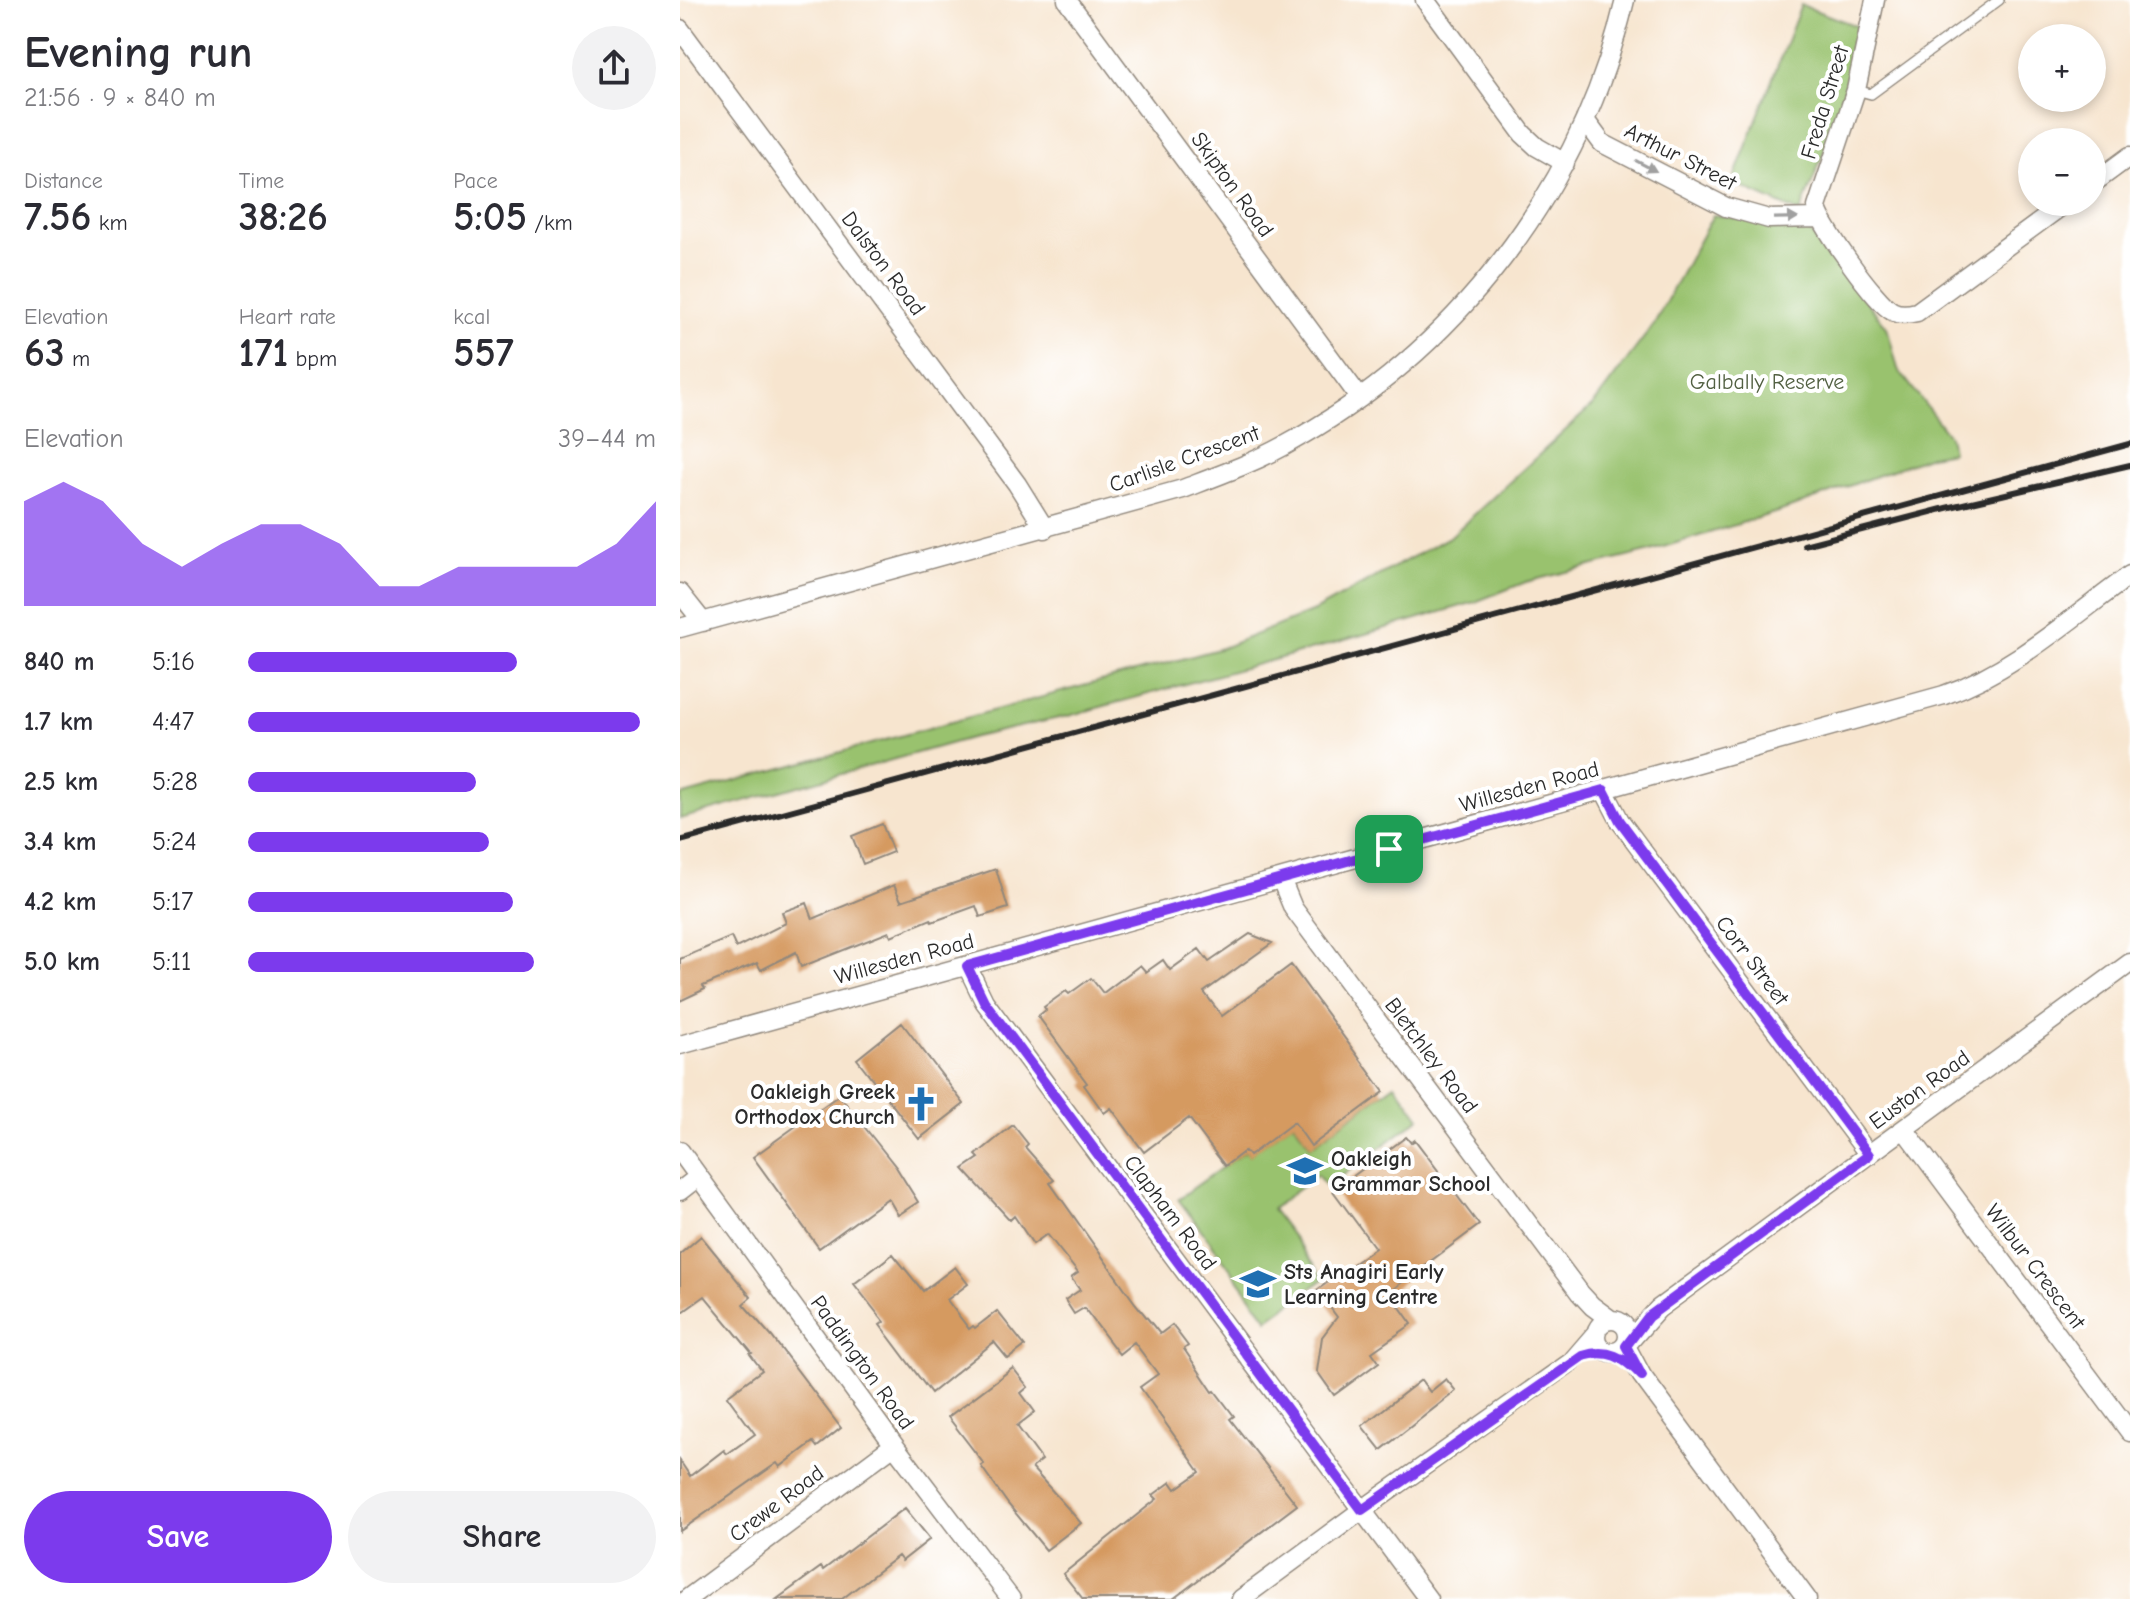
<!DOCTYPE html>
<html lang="en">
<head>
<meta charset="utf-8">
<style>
	body { margin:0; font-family:"Comic Neue",sans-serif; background:#f2f2f3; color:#2b2b33; height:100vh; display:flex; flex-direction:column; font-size:30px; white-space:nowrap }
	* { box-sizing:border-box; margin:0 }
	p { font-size:26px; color:#7c7c81 }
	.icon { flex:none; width:44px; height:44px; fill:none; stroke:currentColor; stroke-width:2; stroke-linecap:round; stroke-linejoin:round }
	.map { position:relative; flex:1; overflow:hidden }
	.side { display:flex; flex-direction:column; background:#fff; width:680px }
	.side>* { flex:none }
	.tools { position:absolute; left:1338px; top:24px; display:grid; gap:16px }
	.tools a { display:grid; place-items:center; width:88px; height:88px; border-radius:50%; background:#fff; box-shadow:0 4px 12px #0003; font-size:40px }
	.pin { position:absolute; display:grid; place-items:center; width:68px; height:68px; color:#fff; margin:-34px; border-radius:16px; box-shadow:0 4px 12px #0006 }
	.round { display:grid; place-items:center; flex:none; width:84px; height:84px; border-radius:42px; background:#f2f2f3 }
	.headline { display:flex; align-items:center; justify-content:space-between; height:136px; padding:0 24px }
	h1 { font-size:44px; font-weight:600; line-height:60px }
	.figures { display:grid; grid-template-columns:repeat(3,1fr); gap:12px; height:136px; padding:8px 24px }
	.figures div { display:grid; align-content:center }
	.figures b { font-size:40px; font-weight:600 }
	.figures small { font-size:22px; font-weight:400 }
	.figures p { font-size:22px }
	.chart { height:224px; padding:16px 24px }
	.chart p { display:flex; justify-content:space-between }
	.chart svg { width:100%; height:144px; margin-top:8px; fill:#7c3aed; opacity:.7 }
	.cta { display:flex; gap:16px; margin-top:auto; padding:16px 24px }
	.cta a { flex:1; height:92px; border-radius:48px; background:#7c3aed; color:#fff; font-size:32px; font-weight:600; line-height:92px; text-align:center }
	.cta a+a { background:#f2f2f3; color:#2b2b33 }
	ul { padding:0 24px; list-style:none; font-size:26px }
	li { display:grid; grid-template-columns:128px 96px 1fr; align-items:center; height:60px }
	li i { height:20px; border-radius:10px; background:#7c3aed }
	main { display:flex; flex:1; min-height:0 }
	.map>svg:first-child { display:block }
	.green { fill:#99c26e; stroke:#62764c; stroke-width:2 }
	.building { fill:#d59a60 }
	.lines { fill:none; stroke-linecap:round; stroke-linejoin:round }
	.service-casing { stroke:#91887d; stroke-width:12 }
	.minor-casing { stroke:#91887d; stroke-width:21 }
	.service { stroke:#fff; stroke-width:9 }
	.minor { stroke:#fff; stroke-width:18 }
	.rail { stroke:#2b2b2b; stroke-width:6 }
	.oneway { fill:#a0a0a0 }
	.route-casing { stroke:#fff; stroke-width:16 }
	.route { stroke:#7c3aed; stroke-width:10 }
	.labels { text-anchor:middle; stroke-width:8; stroke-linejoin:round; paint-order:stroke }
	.street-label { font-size:22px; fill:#2b2b2b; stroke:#fff }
	.park-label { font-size:22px; fill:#526042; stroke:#fff }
	.poi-label { font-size:22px; font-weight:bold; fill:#2b2b2b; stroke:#fff; text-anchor:start }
</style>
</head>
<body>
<main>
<section class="side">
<div class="headline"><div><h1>Evening run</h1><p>21:56 · 9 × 840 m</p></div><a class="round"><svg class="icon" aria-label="share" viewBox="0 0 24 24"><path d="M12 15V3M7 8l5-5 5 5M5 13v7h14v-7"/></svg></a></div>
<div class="figures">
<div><p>Distance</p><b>7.56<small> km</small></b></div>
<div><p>Time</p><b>38:26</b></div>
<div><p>Pace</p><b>5:05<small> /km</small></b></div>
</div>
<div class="figures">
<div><p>Elevation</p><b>63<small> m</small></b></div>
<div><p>Heart rate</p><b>171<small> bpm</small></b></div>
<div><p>kcal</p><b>557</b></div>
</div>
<div class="chart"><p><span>Elevation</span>39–44 m</p>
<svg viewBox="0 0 160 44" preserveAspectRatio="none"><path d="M0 44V12L10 6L20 12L30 25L40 32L50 25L60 19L70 19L80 25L90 38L100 38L110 32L120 32L130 32L140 32L150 25L160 12V44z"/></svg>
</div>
<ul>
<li><b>840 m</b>5:16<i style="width:66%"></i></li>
<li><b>1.7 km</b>4:47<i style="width:96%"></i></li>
<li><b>2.5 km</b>5:28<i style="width:56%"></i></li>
<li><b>3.4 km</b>5:24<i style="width:59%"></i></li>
<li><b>4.2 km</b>5:17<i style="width:65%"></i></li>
<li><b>5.0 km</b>5:11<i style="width:70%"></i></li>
</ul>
<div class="cta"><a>Save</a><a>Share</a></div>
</section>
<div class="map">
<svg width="1450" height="1599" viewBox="0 0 1450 1599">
	<rect width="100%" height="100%" fill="#fff"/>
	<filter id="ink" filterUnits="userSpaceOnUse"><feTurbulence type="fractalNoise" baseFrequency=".0125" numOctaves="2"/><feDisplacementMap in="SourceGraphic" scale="16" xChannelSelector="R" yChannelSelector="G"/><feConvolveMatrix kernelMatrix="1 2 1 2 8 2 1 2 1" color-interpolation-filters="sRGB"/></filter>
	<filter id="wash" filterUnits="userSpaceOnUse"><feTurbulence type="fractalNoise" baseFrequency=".006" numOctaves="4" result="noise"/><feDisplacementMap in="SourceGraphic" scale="32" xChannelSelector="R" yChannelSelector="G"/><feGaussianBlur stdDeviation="1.8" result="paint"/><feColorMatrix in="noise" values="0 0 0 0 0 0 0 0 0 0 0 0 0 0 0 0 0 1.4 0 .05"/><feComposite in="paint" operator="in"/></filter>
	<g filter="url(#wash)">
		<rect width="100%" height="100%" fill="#f7e5cf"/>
		<path class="green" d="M1121 5 1179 27 1159 114 1120 213 1052 183Z
			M1033 215 1127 228 1207 327 1218 369 1269 436 1272 452 1250 456 1104 510 967 552 846 582 795 602 648 645 388 716 294 737 0 819V796L542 648 634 611 771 536 914 404 974 324Z
			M715 1084 740 1118 647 1187 637 1175 592 1209 644 1279 588 1319 498 1199 565 1151 569 1155 613 1122 631 1146Z"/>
		<g id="blocks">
			<path class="building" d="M202 824 213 852 183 864 172 836Z
				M316 869 328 908 300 917 296 906 252 922 251 919 211 936 209 932 121 967 116 952 81 970 77 963 23 986 25 989 0 1001V959L51 937 56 948 106 923 102 912 127 903 133 919 214 885 221 901Z
				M570 934 592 943 524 992 542 1016 611 965 704 1092 631 1146 614 1122 569 1156 565 1151 545 1166 509 1118 464 1152 431 1108 424 1113 404 1085 407 1083 358 1016 366 1010 364 1007 386 991 389 994 411 978 423 993 460 965 466 972 483 960 490 970 519 949 529 962Z
				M222 1023 284 1104 239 1139 177 1059Z
				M159 1095 216 1167 238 1202 218 1215 208 1198 139 1248 73 1157Z
				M333 1125 348 1144 345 1147 374 1180 370 1183 455 1303 480 1334 492 1325 508 1346 504 1349 533 1392 535 1391 554 1416 550 1419 617 1505 493 1599H403L383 1574 477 1499 473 1495 491 1482 496 1489 520 1472 460 1387 478 1374 454 1342 439 1354 404 1308 394 1314 385 1300 400 1290 391 1278 398 1273 367 1234 353 1244 334 1216 330 1220 283 1169 299 1158 296 1155Z
				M726 1137 731 1143 735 1140 799 1225 709 1292 732 1324 692 1352 699 1362 654 1395 637 1371 642 1337 657 1317 637 1290 695 1248 653 1191Z
				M21 1236 71 1297 63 1304 92 1337 161 1428 137 1447 133 1442 100 1467 97 1463 0 1531V1461L10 1476 44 1450 47 1454 75 1434 47 1396 82 1370 70 1354 72 1353 25 1296 0 1314V1254Z
				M213 1254 243 1291 275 1267 288 1284 267 1300 289 1329 293 1326 295 1328 317 1311 345 1346 328 1359 314 1342 251 1393 200 1325 204 1322 174 1284Z
				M333 1368 348 1387 341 1393 355 1412 337 1426 362 1460 352 1468 401 1523 366 1550 328 1504 301 1466 304 1464 268 1417Z
				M766 1379 776 1391 701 1450 682 1426 741 1380 750 1392Z
				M225 1508 250 1539 222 1561 218 1556 162 1599H97L141 1567 143 1570Z"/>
		</g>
	</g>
	<g filter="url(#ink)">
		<use href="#blocks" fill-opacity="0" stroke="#91887d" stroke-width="2"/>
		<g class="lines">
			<g class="service-casing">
				<path id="service" d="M1176 90 1191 94 1319 0"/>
			</g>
			<g class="minor-casing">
				<path id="minor" d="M387 0 680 398
					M745 0 843 134 857 147 885 163
					M1195 0 1176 90 1137 207C1139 223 1196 303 1212 311 1219 315 1229 314 1237 312L1387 202
					M0 29 337 484 365 529
					M905 120 922 143 1046 207 1089 219 1139 218
					M1412 184 1450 156
					M0 593 23 622
					M0 628 503 489C537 476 571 464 604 446 775 353 901 190 945 0
					M924 790 940 821 1189 1155
					M601 879 613 908 900 1293 912 1306 931 1320
					M287 966 304 1001 748 1599
					M0 1045 1264 695C1334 670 1391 618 1450 575
					M1224 1129 1450 1432
					M0 1151 214 1445 331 1599
					M0 1191 18 1177
					M916 1336a16 16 0 1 1 32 0a16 16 0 1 1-32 0Z
					M948 1343 978 1309 1450 963
					M946 1346 962 1376 1127 1599
					M7 1599 214 1445
					M561 1599 682 1510 891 1362 916 1333"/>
			</g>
			<use href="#service" class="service"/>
			<use href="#minor" class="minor"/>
			<path class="rail" d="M1124 545 1266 508 1450 465
				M0 841 1450 444"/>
		</g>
		<defs><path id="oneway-solid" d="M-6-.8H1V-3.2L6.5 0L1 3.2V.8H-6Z" transform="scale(2)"/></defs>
		<g class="oneway">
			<use href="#oneway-solid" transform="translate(966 166) rotate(28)"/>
			<use href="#oneway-solid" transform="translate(1106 218) rotate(-1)"/>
		</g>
	</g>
	<g class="lines" filter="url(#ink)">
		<g class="route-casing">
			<path id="route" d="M924 790 940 821 1189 1155 968 1317 946 1346 962 1376C944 1357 928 1348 903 1356L682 1510 304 1001 287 966Z"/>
		</g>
		<use href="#route" class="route"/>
	</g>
	<defs>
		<g id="church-bare" transform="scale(2.76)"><path d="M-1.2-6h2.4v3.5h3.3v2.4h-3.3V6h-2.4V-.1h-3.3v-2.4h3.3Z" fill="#1f6fb2" stroke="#fff" stroke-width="2.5" paint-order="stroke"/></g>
		<g id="school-bare" transform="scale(2.76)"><path d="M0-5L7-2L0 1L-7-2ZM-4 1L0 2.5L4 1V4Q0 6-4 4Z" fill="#1f6fb2" stroke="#fff" stroke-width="2.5" paint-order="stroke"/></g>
	</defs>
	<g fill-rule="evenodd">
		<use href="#church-bare" x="241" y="1104"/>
		<use href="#school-bare" x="625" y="1171"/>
		<use href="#school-bare" x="578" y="1284"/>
	</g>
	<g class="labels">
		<g class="street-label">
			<text transform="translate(1144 102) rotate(-73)" y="8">Freda Street</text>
			<text transform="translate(1001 156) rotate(27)" y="8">Arthur Street</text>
			<text transform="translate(553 184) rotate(54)" y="8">Skipton Road</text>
			<text transform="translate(204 263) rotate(53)" y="8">Dalston Road</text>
			<text transform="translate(504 458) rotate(-20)" y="8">Carlisle Crescent</text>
			<text transform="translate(849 786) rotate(-15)" y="8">Willesden Road</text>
			<text transform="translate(224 958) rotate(-15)" y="8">Willesden Road</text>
			<text transform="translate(1073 960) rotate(53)" y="8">Corr Street</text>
			<text transform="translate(752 1055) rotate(53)" y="8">Bletchley Road</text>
			<text transform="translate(1239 1089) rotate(-36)" y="8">Euston Road</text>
			<text transform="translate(491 1212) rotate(53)" y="8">Clapham Road</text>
			<text transform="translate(1356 1266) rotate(53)" y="8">Wilbur Crescent</text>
			<text transform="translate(183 1362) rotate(54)" y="8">Paddington Road</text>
			<text transform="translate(96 1503) rotate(-37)" y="8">Crewe Road</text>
		</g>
		<g class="park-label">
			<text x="1087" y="389">Galbally Reserve</text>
		</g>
		<g class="poi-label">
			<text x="215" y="1099" text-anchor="end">Oakleigh Greek<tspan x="215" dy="25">Orthodox Church</tspan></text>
			<text x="651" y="1166">Oakleigh<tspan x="651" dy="25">Grammar School</tspan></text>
			<text x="604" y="1279">Sts Anagiri Early<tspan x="604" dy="25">Learning Centre</tspan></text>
		</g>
	</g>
</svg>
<div class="tools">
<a>+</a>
<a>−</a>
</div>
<div class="pin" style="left:709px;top:849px;background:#1e9e55"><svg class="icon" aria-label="arrive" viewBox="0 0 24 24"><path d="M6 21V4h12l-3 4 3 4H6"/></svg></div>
</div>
</main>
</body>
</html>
